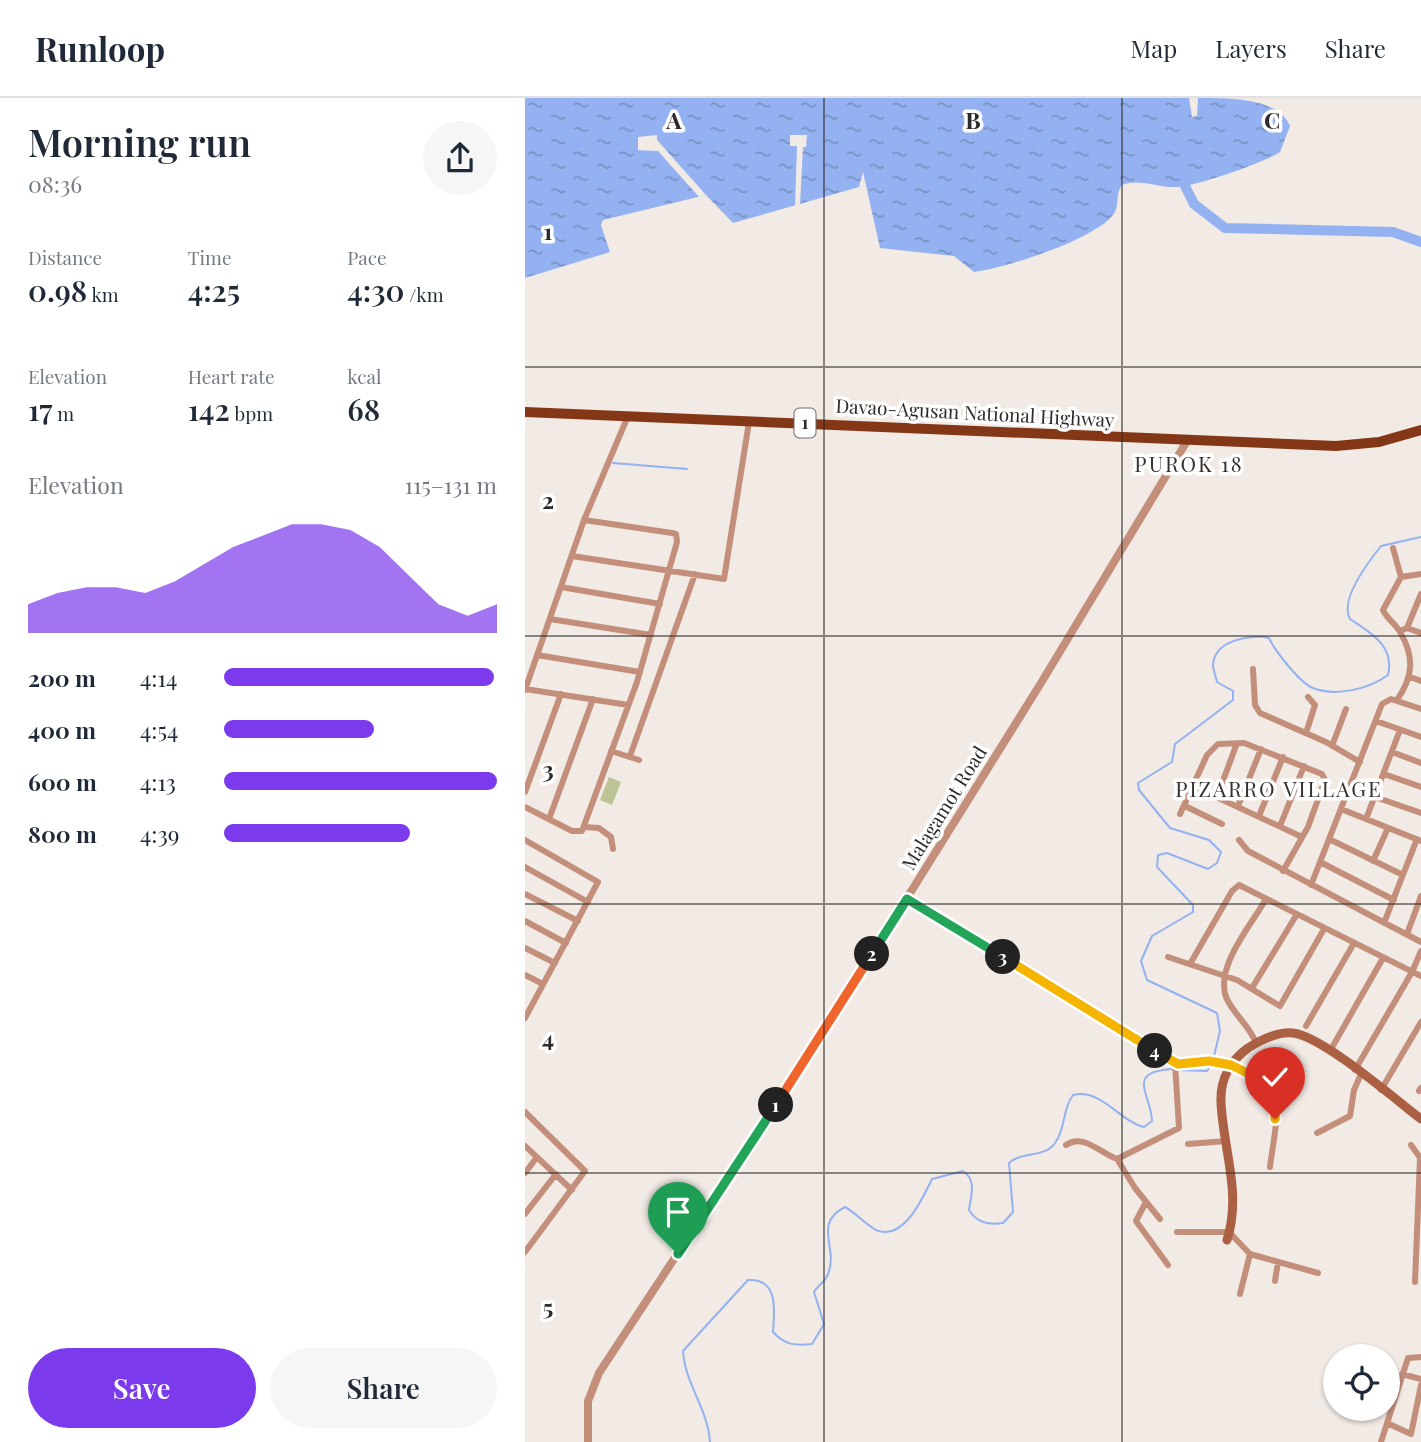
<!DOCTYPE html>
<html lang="en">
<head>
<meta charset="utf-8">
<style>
	body { margin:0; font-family:"Playfair Display",serif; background:#f6f6f7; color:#1f2937; height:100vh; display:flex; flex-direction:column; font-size:26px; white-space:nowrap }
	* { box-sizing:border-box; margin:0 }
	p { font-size:23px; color:#747a83 }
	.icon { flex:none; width:38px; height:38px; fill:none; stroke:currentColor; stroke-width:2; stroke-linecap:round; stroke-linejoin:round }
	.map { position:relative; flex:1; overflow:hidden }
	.side { display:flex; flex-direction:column; background:#fff; width:525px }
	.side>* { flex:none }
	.tools { position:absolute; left:798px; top:1246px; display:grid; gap:14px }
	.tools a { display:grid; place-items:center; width:77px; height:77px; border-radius:50%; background:#fff; box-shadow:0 2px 5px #0004; font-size:35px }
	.pin { position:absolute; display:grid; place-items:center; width:60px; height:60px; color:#fff; margin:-72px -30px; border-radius:50% 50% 50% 0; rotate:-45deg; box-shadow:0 0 7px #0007 }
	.pin .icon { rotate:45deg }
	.km { position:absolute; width:35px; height:35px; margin:-18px; border-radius:50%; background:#222; color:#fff; font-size:19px; line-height:35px; text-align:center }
	.round { display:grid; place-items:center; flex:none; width:74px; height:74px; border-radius:37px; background:#f6f6f7 }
	.headline { display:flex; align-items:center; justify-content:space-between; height:119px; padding:0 28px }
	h1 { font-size:38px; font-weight:600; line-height:52px }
	.figures { display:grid; grid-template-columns:repeat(3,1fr); gap:10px; height:119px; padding:7px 28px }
	.figures div { display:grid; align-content:center }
	.figures b { font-size:30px; font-weight:600 }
	.figures small { font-size:19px; font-weight:400 }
	.figures p { font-size:19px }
	.chart { height:196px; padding:14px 28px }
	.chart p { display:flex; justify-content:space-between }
	.chart svg { width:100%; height:126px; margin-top:7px; fill:#7c3aed; opacity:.7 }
	.button { display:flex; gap:14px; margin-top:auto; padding:14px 28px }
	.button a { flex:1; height:80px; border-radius:42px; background:#7c3aed; color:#fff; font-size:28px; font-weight:600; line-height:80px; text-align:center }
	.button a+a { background:#f6f6f7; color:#1f2937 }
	ul { padding:0 28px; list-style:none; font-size:23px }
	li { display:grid; grid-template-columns:112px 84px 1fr; align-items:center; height:52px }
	li i { height:18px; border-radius:9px; background:#7c3aed }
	header { display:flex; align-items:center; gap:42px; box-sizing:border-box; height:98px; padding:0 35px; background:#fff; border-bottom:2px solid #e0e1e3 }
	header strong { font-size:33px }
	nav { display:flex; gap:38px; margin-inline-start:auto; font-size:24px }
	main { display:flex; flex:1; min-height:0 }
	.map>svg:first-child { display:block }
	.garden { fill:#bec393 }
	.water { fill:url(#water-ripples) }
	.pier { fill:#f1eae5 }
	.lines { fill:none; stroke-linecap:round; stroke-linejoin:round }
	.stream { stroke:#94b2f1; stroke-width:2 }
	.river { stroke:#94b2f1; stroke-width:10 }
	.minor { stroke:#c38f7b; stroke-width:6 }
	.tertiary { stroke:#c38f7b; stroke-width:8 }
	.secondary { stroke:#ab6043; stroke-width:9 }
	.trunk { stroke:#843716; stroke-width:10 }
	.split-1-casing { stroke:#fff; stroke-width:14 }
	.split-2-casing { stroke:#fff; stroke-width:14 }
	.split-3-casing { stroke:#fff; stroke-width:14 }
	.split-4-casing { stroke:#fff; stroke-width:14 }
	.split-5-casing { stroke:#fff; stroke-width:14 }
	.split-1 { stroke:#22a559; stroke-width:9 }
	.split-2 { stroke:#f0652b; stroke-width:9 }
	.split-3 { stroke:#22a559; stroke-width:9 }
	.split-4 { stroke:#f5b400; stroke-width:9 }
	.split-5 { stroke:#f5b400; stroke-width:9 }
	.grid { fill:none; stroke:#2d2b29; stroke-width:2; stroke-opacity:0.55 }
	.labels { text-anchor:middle; stroke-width:7; stroke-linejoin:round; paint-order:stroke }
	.shield { fill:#fff; stroke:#6c6b69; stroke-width:2 }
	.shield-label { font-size:18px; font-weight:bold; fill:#2d2b29 }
	.street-label { font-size:19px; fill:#2d2b29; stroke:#fff }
	.neighbourhood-label { font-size:21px; letter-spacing:2px; fill:#36312e; stroke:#fff }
	.grid-label { font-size:23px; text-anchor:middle; font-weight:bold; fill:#2d2b29; stroke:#fff; stroke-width:7; stroke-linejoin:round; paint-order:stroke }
</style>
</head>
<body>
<header>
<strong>Runloop</strong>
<nav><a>Map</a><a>Layers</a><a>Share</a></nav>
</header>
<main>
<section class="side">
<div class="headline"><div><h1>Morning run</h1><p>08:36</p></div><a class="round"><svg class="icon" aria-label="share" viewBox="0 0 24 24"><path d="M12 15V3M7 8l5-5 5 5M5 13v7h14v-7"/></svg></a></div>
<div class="figures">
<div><p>Distance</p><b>0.98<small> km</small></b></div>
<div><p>Time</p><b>4:25</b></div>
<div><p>Pace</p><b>4:30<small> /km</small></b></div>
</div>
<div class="figures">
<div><p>Elevation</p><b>17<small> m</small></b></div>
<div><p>Heart rate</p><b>142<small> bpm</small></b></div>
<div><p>kcal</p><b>68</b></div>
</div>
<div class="chart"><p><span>Elevation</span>115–131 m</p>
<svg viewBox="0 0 160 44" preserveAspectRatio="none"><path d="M0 44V34L10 30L20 28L30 28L40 30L50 26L60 20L70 14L80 10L90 6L100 6L110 8L120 14L130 24L140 34L150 38L160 34V44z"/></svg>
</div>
<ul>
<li><b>200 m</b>4:14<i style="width:99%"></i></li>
<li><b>400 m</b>4:54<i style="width:55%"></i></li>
<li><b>600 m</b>4:13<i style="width:100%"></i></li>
<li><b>800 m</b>4:39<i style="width:68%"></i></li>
</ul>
<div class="button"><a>Save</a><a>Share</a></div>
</section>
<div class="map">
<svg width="896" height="1344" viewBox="0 0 896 1344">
	<defs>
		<pattern id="water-ripples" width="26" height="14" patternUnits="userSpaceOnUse" patternTransform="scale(1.75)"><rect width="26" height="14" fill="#94b2f1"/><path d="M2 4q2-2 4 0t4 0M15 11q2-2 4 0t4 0" fill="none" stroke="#7991c3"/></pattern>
	</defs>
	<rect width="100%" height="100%" fill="#f1eae5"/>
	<path class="garden" d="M84 679 96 684 87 707 75 702Z"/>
	<path class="water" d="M0 0H664L667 19 672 18 673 0C707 0 753 0 765 28L755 54C741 64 669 89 651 89 632 90 616 80 597 87 590 95 595 108 588 117 568 142 481 170 449 174L429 158 355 150 338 74 334 89 208 125 181 97 78 122 76 127 85 154 0 180Z"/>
	<path class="pier" d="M132 37V42L181 97 174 99 133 53 113 52V39Z
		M265 37H282L281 49H278L275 107 270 109 272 48H265Z"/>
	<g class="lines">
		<path class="stream" d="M88 365 162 371
			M688 962 695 933 692 915 622 882 616 863 627 838 668 814V807L632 769 633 757 642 755 683 771 692 765 696 754 684 742 645 730 614 692 613 685 647 664 650 646 708 602V593L692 584C691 579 688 572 688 567 689 542 726 536 744 540 750 553 775 585 788 590 811 599 844 591 863 577 870 548 846 535 825 521 814 502 844 463 856 448L896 439
			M653 972 682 973 686 967
			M185 1344C183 1311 160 1286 158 1253L223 1182C255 1180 249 1215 248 1234 260 1247 270 1248 287 1246L299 1226 289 1194C293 1187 301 1183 303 1176 314 1150 287 1126 320 1109 331 1115 340 1126 351 1132 379 1144 398 1099 407 1081L438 1073C452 1082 446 1098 444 1112 452 1125 463 1127 478 1125L488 1114 484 1065C497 1053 520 1060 530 1045 541 1031 537 1011 548 997 576 990 594 1023 619 1029L627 1023C626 996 600 974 647 971"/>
		<path class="river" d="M660 88 669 106 700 130 868 134 896 144"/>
		<path class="minor" d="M868 450 876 479 858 512C862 521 870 525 875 534 890 559 888 579 872 602
			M47 458 199 481 224 324
			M876 479 896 476
			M36 489 135 506
			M25 521 126 537
			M882 530 896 535
			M875 533 882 530 896 496
			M12 557 115 574
			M728 571 730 607 735 615 801 644 835 664
			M885 579 896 583
			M0 591 103 607
			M0 592 59 422 103 318
			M851 623 896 639
			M781 635 790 607 783 599
			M807 648 821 611
			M86 653 114 662
			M867 654 896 665
			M105 658 170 476
			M859 676 896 689
			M670 689 777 739
			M0 694 36 596
			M692 699 712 645
			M850 699 896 715
			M660 708 697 726
			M713 708 736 651
			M0 709 47 733H57L112 584 152 444 151 436 147 435 59 422
			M816 711 896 743
			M655 716 682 657 693 646 719 645 797 676 800 682 783 729 758 773
			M734 718 758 659
			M24 721 68 601
			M841 721 875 632
			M755 728 779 668
			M59 729 74 730 86 739 88 751
			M804 741 878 777
			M0 742 73 784 0 920
			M714 742 723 753 896 844
			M848 763 863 730
			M795 764 869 802
			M0 769 63 804
			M786 787 857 606 866 601 896 611
			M0 796 53 823
			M381 801 648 964H696L747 988C758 1002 747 1050 745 1069
			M0 823 41 845
			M859 825 892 741
			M882 836 896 798
			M0 850 30 865
			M643 859 712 882 755 908 799 831
			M665 866 707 793 714 787 896 878
			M0 877 18 886
			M727 890 772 816
			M781 928 829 845
			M731 945C725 928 708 916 701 899 690 868 727 826 741 801
			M805 953 858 860
			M830 972 887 874 896 853
			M856 992 896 924
			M894 993 896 990
			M0 1014 60 1073 0 1154
			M792 1035 825 1018 829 992 836 976
			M663 1046 701 1043
			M541 1047C558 1035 575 1055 592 1061L654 1030 650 965
			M886 1047 896 1061
			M0 1048 47 1092
			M592 1061 610 1090 635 1121
			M0 1075 12 1059
			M621 1104 611 1123 643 1167
			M0 1116 31 1076
			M652 1134H704L725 1156 793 1175
			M750 1183 753 1164
			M890 1184 895 1060
			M715 1196 725 1156
			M877 1276 896 1281
			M862 1325 886 1336 896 1287
			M856 1344 883 1260 896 1259"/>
		<path class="tertiary" d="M63 1344V1303L74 1275 301 930 516 585 662 343"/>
		<path class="secondary" d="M702 1142C717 1095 698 1051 696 1004 695 982 705 963 723 950 736 942 753 933 768 935 797 938 870 1001 896 1021"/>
		<path class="trunk" d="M0 314 811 348 854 344 896 332"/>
	</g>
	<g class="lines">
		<g class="split-1-casing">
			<path id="split-1" d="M153 1156 251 1007"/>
		</g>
		<g class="split-2-casing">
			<path id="split-2" d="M251 1007 347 856"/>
		</g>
		<g class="split-3-casing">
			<path id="split-3" d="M347 856 382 801 478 859"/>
		</g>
		<g class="split-4-casing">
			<path id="split-4" d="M478 859 630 953"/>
		</g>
		<g class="split-5-casing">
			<path id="split-5" d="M630 953 653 966 684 963 706 967 743 985 751 994 750 1021"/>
		</g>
		<use href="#split-1" class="split-1"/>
		<use href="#split-2" class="split-2"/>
		<use href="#split-3" class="split-3"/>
		<use href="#split-4" class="split-4"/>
		<use href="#split-5" class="split-5"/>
	</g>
	<path class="grid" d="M299 0V1344M597 0V1344M0 269H896M0 538H896M0 806H896M0 1075H896"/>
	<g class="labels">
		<rect class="shield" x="269.5" y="310.5" width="21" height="29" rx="5"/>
		<g class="shield-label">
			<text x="280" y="331">1</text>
		</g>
		<g class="street-label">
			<text transform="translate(450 315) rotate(3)" y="7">Davao-Agusan National Highway</text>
			<text transform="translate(419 710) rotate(-58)" y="7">Malagamot Road</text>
		</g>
		<g class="neighbourhood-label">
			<text x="664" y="374">PUROK 18</text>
			<text x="754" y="699">PIZARRO VILLAGE</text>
		</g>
	</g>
	<g class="grid-label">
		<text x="149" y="31">A</text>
		<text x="448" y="31">B</text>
		<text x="747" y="31">C</text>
		<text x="23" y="142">1</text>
		<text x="23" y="411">2</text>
		<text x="23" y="680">3</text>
		<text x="23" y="949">4</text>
		<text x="23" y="1218">5</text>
	</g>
</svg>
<div class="tools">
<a><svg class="icon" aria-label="locate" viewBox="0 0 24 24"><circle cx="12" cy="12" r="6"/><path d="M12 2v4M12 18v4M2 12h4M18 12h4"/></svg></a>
</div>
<div class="pin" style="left:153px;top:1156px;background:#1e9e55"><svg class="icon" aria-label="arrive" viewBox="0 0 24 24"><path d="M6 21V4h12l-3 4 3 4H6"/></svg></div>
<div class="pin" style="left:750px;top:1021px;background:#d93025"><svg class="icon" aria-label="check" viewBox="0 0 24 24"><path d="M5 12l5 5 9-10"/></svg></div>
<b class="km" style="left:251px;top:1007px">1</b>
<b class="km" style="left:347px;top:856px">2</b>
<b class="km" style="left:478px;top:859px">3</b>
<b class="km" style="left:630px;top:953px">4</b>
</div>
</main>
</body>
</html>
